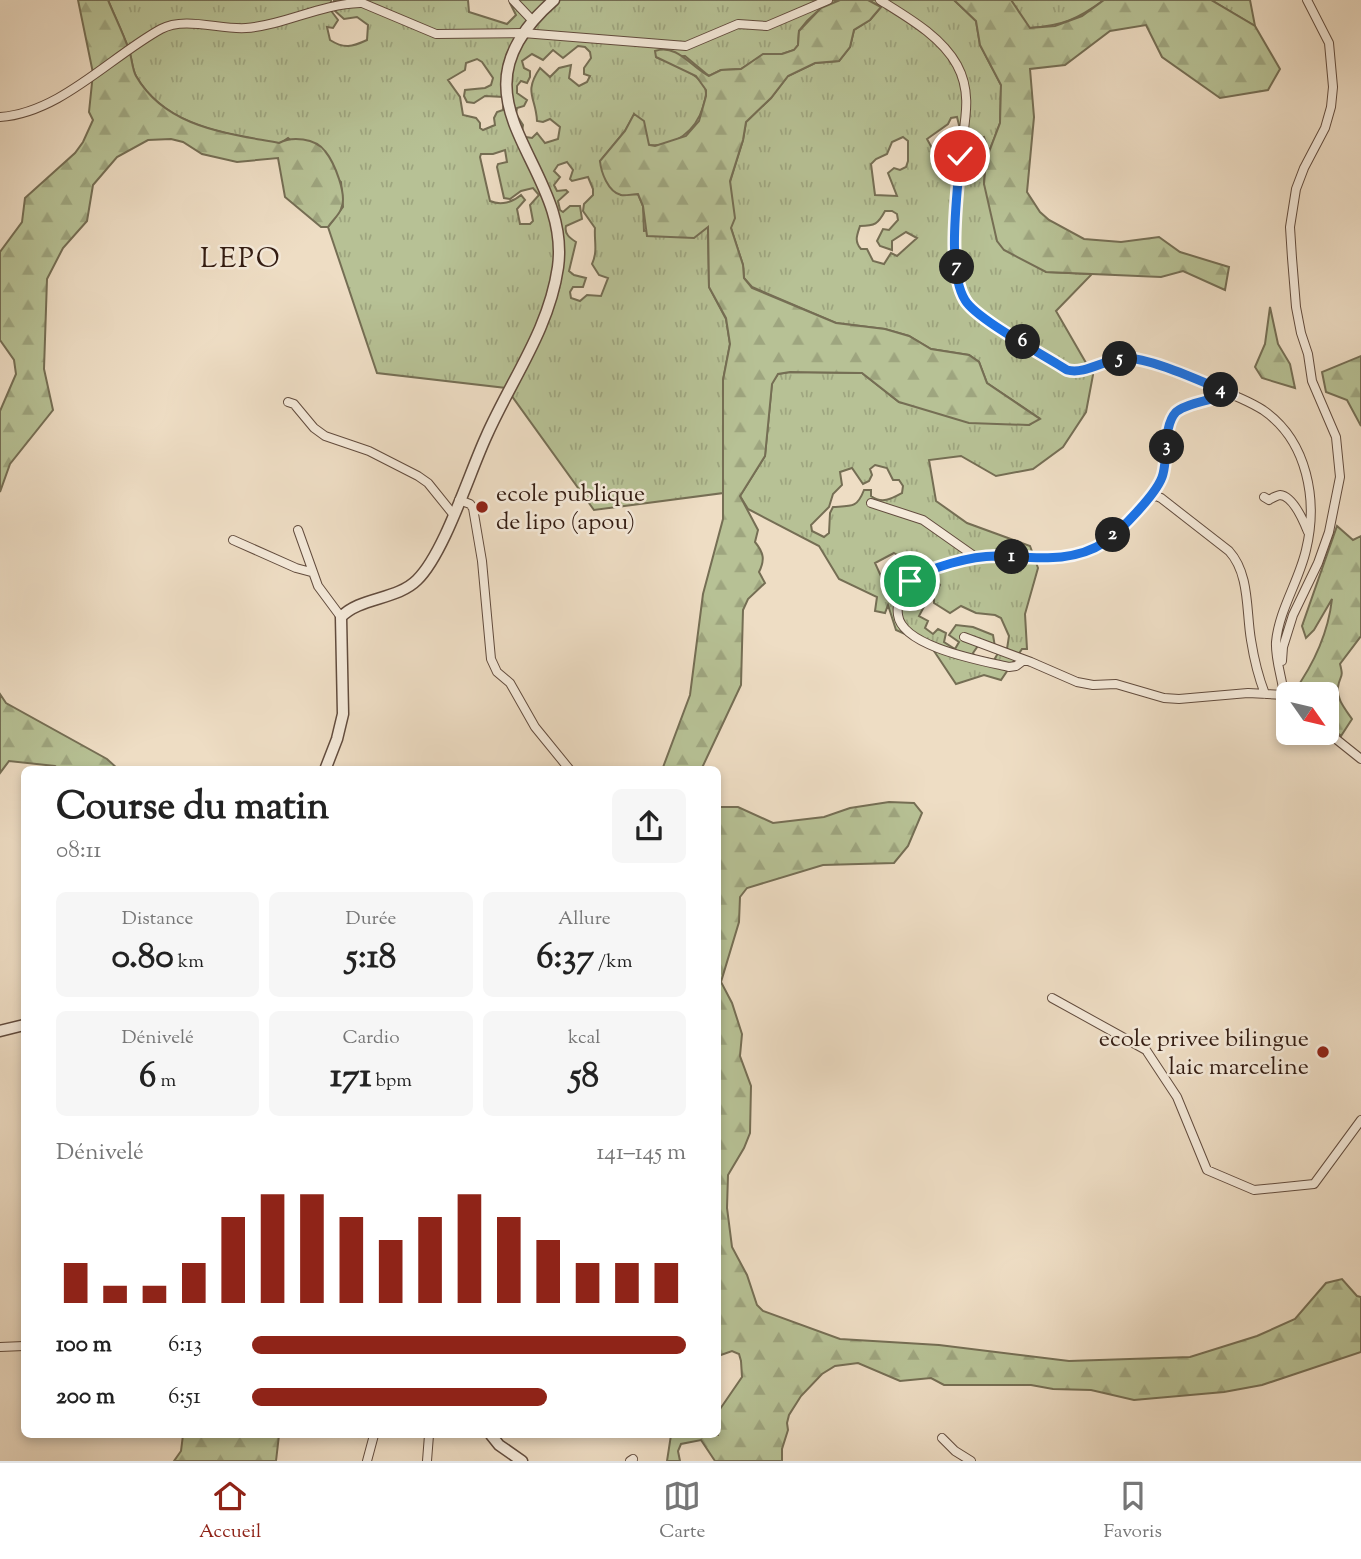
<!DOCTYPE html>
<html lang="fr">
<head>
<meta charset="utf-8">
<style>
	body { margin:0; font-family:"Sorts Mill Goudy",serif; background:#f6f6f6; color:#222; height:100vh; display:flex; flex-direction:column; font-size:26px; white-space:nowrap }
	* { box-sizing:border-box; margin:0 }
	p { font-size:23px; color:#767676 }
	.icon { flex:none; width:38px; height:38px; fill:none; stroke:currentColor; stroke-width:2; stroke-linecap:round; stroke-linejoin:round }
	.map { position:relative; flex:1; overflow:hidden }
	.drawer { position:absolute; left:21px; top:766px; width:700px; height:672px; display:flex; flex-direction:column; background:#fff; border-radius:10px; box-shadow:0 4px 10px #0003 }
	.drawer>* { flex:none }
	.needle { width:46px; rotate:124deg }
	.controls { position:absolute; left:1276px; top:682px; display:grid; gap:14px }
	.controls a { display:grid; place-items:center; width:63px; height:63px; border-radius:10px; background:#fff; box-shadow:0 4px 10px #0003; font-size:35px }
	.pin { position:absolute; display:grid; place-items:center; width:60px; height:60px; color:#fff; margin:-30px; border:4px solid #fff; border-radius:50%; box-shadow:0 2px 7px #0007 }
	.km { position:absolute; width:35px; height:35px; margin:-18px; border-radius:50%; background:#222; color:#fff; font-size:19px; line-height:35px; text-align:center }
	.round { display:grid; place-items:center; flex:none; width:74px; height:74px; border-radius:10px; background:#f6f6f6 }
	.head { display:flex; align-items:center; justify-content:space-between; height:119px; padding:0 35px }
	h1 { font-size:38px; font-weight:800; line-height:52px }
	.figures { display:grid; grid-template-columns:repeat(3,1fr); gap:10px; height:119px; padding:7px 35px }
	.figures div { display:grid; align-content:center; border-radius:10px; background:#f6f6f6; text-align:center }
	.figures b { font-size:35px; font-weight:800 }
	.figures small { font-size:19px; font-weight:400 }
	.figures p { font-size:19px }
	.chart { height:196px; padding:14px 35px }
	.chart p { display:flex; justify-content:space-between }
	.chart svg { width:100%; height:126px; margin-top:7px; stroke:#8f2418; stroke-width:6 }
	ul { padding:0 35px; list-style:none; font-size:23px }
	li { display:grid; grid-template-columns:112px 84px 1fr; align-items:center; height:52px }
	li i { height:18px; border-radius:9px; background:#8f2418 }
	.tab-bar { display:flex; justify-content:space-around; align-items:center; height:98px; border-top:2px solid #e0e0e0; background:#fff; font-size:19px; color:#767676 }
	.tab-bar a { display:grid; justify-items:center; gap:4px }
	.tab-bar .current { color:#8f2418 }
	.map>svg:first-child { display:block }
	.grass { fill:url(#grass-tufts); stroke:#756e54; stroke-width:2; fill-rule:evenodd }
	.forest { fill:url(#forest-firs); stroke:#756e54; stroke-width:2 }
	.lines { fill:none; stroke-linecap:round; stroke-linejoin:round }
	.minor-casing { stroke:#624c3e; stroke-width:10 }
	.tertiary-casing { stroke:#624c3e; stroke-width:13 }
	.minor { stroke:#f4e9d9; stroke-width:8 }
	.tertiary { stroke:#f4e9d9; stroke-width:10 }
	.route-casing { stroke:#fff; stroke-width:14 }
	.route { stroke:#1a73e8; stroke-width:9 }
	.poi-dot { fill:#8f2418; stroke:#f4e9d9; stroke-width:2.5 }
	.labels { text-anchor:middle; stroke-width:5; stroke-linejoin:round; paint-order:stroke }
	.poi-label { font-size:24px; fill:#331c12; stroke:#f4e9d9; text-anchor:start }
	.quarter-label { font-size:28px; letter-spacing:2px; fill:#331c12; stroke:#f4e9d9 }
</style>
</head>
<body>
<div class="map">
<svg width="1361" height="1461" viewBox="0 0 1361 1461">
	<defs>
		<pattern id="grass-tufts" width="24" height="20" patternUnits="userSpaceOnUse" patternTransform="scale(1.75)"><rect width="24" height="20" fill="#b7c195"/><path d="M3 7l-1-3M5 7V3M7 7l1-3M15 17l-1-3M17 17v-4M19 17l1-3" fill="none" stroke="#9ea57f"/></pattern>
		<pattern id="forest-firs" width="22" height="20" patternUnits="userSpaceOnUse" patternTransform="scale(1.75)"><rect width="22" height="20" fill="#b7c195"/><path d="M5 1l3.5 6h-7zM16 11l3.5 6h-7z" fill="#9ea57f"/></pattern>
	</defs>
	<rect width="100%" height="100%" fill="#eeddc4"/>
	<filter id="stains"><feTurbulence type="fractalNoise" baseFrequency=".00286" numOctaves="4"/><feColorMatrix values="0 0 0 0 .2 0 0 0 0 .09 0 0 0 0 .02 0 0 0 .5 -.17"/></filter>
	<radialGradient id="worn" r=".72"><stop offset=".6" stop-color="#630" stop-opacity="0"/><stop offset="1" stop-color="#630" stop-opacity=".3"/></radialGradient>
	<path class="grass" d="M108 0H331L332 12 338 20 333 28 327 27 330 40C344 49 352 47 367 40L368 25 357 17 344 19 334 10V0H468L469 12 507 24 516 15 510 3 512 0H840L821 8 807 21 799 31 798 45 794 50 782 54 763 55 741 69 721 70 709 76 685 56 656 57C672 64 694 71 704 85 708 93 705 99 703 107 696 130 675 148 649 145L634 115 625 131 600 161 621 195 638 194 643 206 644 231 708 226 709 287 726 319 730 344 723 380V493L594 510 506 388 377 373 328 227 343 207 341 182 288 138 279 144C227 133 166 128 136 76 132 69 132 58 129 50 123 33 115 17 108 0ZM578 46 585 47 590 52 591 58 584 68V74L590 76 587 82 579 86 569 78 571 65 559 68 550 77 540 68C523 93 536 97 537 121L543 122 550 119 560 127 558 139 545 143 537 133 532 138 526 137 522 132 523 125 516 114 517 108 524 106 527 100 517 93V86L521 81 527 83 530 77V71L524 68 522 61 532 54 543 60 553 50 563 58ZM477 59 482 62 493 78 491 85 485 88 465 90 464 96 467 102 474 103 485 96 504 97 503 110 497 112 494 118 495 125 483 130 480 128V123L476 118 463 115 460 97 448 80 465 70 466 63ZM505 150 507 162 498 164 497 167 504 198 510 199 521 191 533 188 539 195 530 205 533 221 530 224H520L517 209 525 200 521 195C513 202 501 206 490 201L480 157 481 154H493ZM567 162 573 170 570 179 572 181 588 177 593 189V195L584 204 583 211 595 228C594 241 598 251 592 264L599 275 608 278 601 296 587 295 580 301 571 298 570 292 573 287H583L586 278 574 275 569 271 576 242C570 238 564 234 566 226L582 219 580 206H570L563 212 560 210 558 201 568 192 566 190 557 191 554 185 560 177 554 171 558 165Z
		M868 0H954L976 21 980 45 1001 85 1000 123 986 160 984 184 1046 272 1092 274 1056 311 1093 375 1086 412 1063 447 1033 469 996 476 961 456 929 460 936 501 967 523 1030 546 1038 568 1025 614 1027 649H1022L1001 680 984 675 956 684 930 645 896 630 888 605 885 613 875 611 877 597 839 579 819 546 748 509 740 496 765 456 772 383 778 374 790 372 862 373 899 402 1029 425 1039 418 987 383 979 362 969 355 931 349 909 336 885 329 836 323 752 287 744 278 743 265 731 228 730 182 743 140 746 122 771 98 788 76 815 63 839 61 850 47 854 30 870 20 881 7ZM957 117 960 129 953 157 938 159 927 139 948 124 951 118ZM903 137 908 141V161L906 167 900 170 894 168 888 173 897 196 875 195 871 164 876 159 887 154 892 142ZM984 137 986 143 983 149 979 175H969L967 173 966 154 972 140ZM885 211H892L897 214 898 220 889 230 883 229 877 241 880 246 892 250V241L906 232 917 238 897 256 891 253 884 264 873 261 867 249H861C854 241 857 235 860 226 875 226 878 224 885 211ZM875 465 887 468 893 480H899L903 486 902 493C891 499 882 504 871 496V490H864C857 508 852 506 833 507L830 513 829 533 824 537 812 531 811 525 829 507 833 494 842 485 840 472 852 468 863 484 869 481 872 475 870 469ZM894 553 932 575 940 585 934 597V603L950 613 961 606 976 613 995 615 1001 618 1009 636 1007 649 1001 648 994 660 975 656 973 653 980 643 995 647 993 635 973 627 956 625 949 635 959 642 955 649 944 642 946 633 938 629 933 634 925 628 928 621 919 616 927 601 916 595 911 573 884 583 875 563Z
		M1011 0H1104C1078 19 1062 26 1029 28Z
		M1211 0H1250L1255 26Z"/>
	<path class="forest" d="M78 0H108C115 17 123 33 129 50 132 58 132 69 136 76 166 128 227 133 279 143 292 136 315 138 325 151 334 162 348 195 341 209 339 215 332 221 328 227H321L285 197 278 158 237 162 202 154 183 142 171 139 148 140 117 157 93 185 87 221 63 248 47 279 44 369 53 410 10 464 0 492V411L16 374 14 360 0 340V252L22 222 25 198 75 153 83 142 93 120 89 112 93 73Z
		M868 0 881 7 870 20 854 30 850 47 839 61 815 63 788 76 771 98 746 122 743 140 730 181 735 218 731 228 743 265 744 278 752 288 836 323 885 329 909 336 931 349 969 355 979 362 987 383 1040 419 1029 425 969 423 899 402 862 373 790 372 778 374 772 384 765 456 740 496 758 530 755 542C764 553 765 560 759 572L765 583 748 599 743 610 741 685 701 770H662L690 695 703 594 723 519V380L730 344 726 318 709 287 708 227 694 238 647 236 643 206 638 194C633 194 625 196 621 195 608 192 601 172 600 161L625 131 634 114 644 121 649 145 655 146 686 136 699 121 706 96V90L696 76 656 57 655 51C677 43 692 68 709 76L721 70 741 69 763 54H782L794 50 798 45 799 31 821 8 840 0Z
		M954 0H1011L1030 28 1055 26 1082 16 1104 0H1211L1255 26 1280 69 1268 90 1220 98 1162 57 1146 25 1110 31 1065 65 1030 69 1034 117 1027 192 1040 212 1049 220 1084 239 1121 242 1159 237 1180 252 1229 267 1225 290 1183 271 1161 277 1046 272 1004 250 997 241 984 184 986 160 1000 123 1001 85 980 45 976 21Z
		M1270 307 1278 344 1290 364 1295 388 1262 378 1255 367 1265 344Z
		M1361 356V426L1347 400 1326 392 1322 372Z
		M1337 526 1353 540 1361 536V636L1340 664C1344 679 1340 674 1338 687 1336 699 1346 710 1352 719L1341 736 1327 724 1326 695H1295L1293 693C1314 664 1328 634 1332 599L1314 630 1306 638 1302 626Z
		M0 694 6 703 107 759 119 770H60L55 766 9 761 0 773Z
		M889 802 914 803 922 813 908 846 894 863 823 865 747 888 740 897 739 922 721 982 732 1003 742 1034 740 1056 751 1086 750 1133 744 1148 728 1175 727 1208 732 1247 747 1275 757 1305 763 1311 840 1339 939 1345 1069 1361 1190 1357 1257 1336 1295 1319 1326 1283 1342 1279 1357 1296 1361 1297V1352L1262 1385 1224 1392 1134 1400 1091 1390 1053 1389 1031 1385H944L931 1378 900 1381 858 1363 835 1366 822 1374 801 1396 789 1415 787 1423 788 1430 782 1449V1461H715L701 1440 681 1444 678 1451 680 1461H667L671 1435H718V1412L742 1377 741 1361 739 1354 732 1351 718 1356V807H738L773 823 824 817 850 808Z
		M183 1435H279L276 1461H174L181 1451Z"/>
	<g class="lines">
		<g class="minor-casing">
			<path id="minor" d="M355 0 436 34 523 33 686 46 738 24 767 26 828 0
				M513 0 532 20
				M880 0C907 17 941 36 957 65 974 96 963 126 960 159 957 185 956 212 955 239 955 258 955 285 966 301 978 321 1044 355 1067 370 1087 375 1113 354 1140 360 1162 365 1184 375 1205 384 1224 391 1246 399 1263 410 1308 441 1318 501 1306 550 1299 581 1279 610 1276 642 1275 659 1282 677 1284 695
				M0 117C60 113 110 57 161 29 185 16 220 30 246 28 285 25 320 4 360 3
				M288 402 294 404 314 428 325 436 369 451 418 476 428 483 453 514
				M1264 497 1269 500C1270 499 1278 495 1280 495 1293 496 1304 522 1308 532
				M1149 498 1156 496 1161 498 1229 551C1250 574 1246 611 1251 640 1254 659 1258 676 1265 694
				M459 500 470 504 473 508 482 561 491 659 497 672 510 683 535 727 570 770
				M871 503 923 520 977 558
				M298 530 318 586 341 617
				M233 540 296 568 311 572
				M964 637 1031 662 1077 682 1093 685 1116 684 1164 698 1179 699 1248 693 1284 695 1288 698
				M1024 660 1016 666 1009 667C983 661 902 647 898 615 892 571 959 559 991 556 1025 554 1059 565 1091 550 1109 542 1155 496 1162 478 1169 461 1167 439 1171 420 1182 402 1212 400 1232 394
				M1282 661 1283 647 1293 615 1318 563 1329 532 1340 477 1336 437 1312 381 1308 354 1301 333 1296 307 1292 258 1290 227 1296 189 1304 168 1325 128 1331 107 1333 87 1329 43 1307 0
				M1326 731 1361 759
				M1052 998 1146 1050 1177 1097 1207 1170 1254 1190 1314 1184 1361 1120
				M0 1347 24 1346
				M942 1438 955 1451 971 1461
				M367 1461 374 1435
				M427 1461 429 1435
				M630 1461 633 1459"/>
		</g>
		<g class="tertiary-casing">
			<path id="tertiary" d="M325 770 337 739 343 714 341 617C360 597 397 600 417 580 444 554 469 474 486 437 511 380 549 330 558 267 572 163 438 101 554 0
				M0 1031 24 1025
				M491 1435 499 1445 522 1461"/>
		</g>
		<use href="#minor" class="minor"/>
		<use href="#tertiary" class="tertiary"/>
	</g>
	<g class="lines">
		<g class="route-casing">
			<path id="route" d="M910 581C929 567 972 556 996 556 1033 557 1072 564 1105 542 1120 531 1159 492 1163 474 1168 456 1163 426 1176 412 1186 403 1218 398 1232 394 1204 383 1153 358 1124 358 1105 359 1085 375 1067 370 1044 355 976 319 965 300 946 269 958 192 960 156"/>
		</g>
		<use href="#route" class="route"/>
	</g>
	<g class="poi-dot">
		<circle cx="482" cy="507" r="7"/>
		<circle cx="1323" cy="1052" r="7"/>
	</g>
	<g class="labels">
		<g class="poi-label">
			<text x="496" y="501">ecole publique<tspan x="496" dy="28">de lipo (apou)</tspan></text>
			<text x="1309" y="1046" text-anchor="end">ecole privee bilingue<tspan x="1309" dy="28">laic marceline</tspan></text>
		</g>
		<g class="quarter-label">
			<text x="241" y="267">LEPO</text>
		</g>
	</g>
	<rect width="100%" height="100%" filter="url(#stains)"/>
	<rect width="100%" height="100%" fill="url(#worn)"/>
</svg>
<div class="controls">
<a><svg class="needle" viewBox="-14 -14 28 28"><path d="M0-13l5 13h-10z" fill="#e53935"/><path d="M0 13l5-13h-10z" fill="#767676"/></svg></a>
</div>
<div class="pin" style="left:910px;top:581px;background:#1e9e55"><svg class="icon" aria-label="arrive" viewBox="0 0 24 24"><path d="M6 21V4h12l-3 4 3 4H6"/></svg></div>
<div class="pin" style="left:960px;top:156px;background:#d93025"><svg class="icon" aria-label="check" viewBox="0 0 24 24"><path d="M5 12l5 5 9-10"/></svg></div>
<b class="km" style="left:1012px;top:557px">1</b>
<b class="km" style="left:1113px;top:535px">2</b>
<b class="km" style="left:1167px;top:447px">3</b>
<b class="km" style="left:1221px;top:390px">4</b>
<b class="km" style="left:1120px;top:359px">5</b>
<b class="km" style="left:1023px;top:342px">6</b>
<b class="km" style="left:957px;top:267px">7</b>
<section class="drawer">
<div class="head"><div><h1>Course du matin</h1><p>08:11</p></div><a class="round"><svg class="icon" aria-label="share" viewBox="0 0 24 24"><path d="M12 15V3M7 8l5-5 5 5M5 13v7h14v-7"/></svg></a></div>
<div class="figures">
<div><p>Distance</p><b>0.80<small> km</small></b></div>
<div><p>Durée</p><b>5:18</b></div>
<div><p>Allure</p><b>6:37<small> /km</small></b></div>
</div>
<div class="figures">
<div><p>Dénivelé</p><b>6<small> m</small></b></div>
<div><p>Cardio</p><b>171<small> bpm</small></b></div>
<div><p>kcal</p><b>58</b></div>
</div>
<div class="chart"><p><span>Dénivelé</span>141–145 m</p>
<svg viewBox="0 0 160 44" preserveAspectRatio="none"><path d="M5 44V30M15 44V38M25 44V38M35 44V30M45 44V14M55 44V6M65 44V6M75 44V14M85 44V22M95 44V14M105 44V6M115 44V14M125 44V22M135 44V30M145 44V30M155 44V30"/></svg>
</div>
<ul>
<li><b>100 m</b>6:13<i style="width:100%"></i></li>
<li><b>200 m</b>6:51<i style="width:68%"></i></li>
</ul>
</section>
</div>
<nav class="tab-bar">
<a class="current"><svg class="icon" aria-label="home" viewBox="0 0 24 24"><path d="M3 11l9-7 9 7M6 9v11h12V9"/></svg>Accueil</a>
<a><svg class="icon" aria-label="map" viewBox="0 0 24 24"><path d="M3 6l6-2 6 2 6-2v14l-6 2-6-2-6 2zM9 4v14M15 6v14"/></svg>Carte</a>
<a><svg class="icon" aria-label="saved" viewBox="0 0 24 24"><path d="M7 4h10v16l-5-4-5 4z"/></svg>Favoris</a>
</nav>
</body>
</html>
